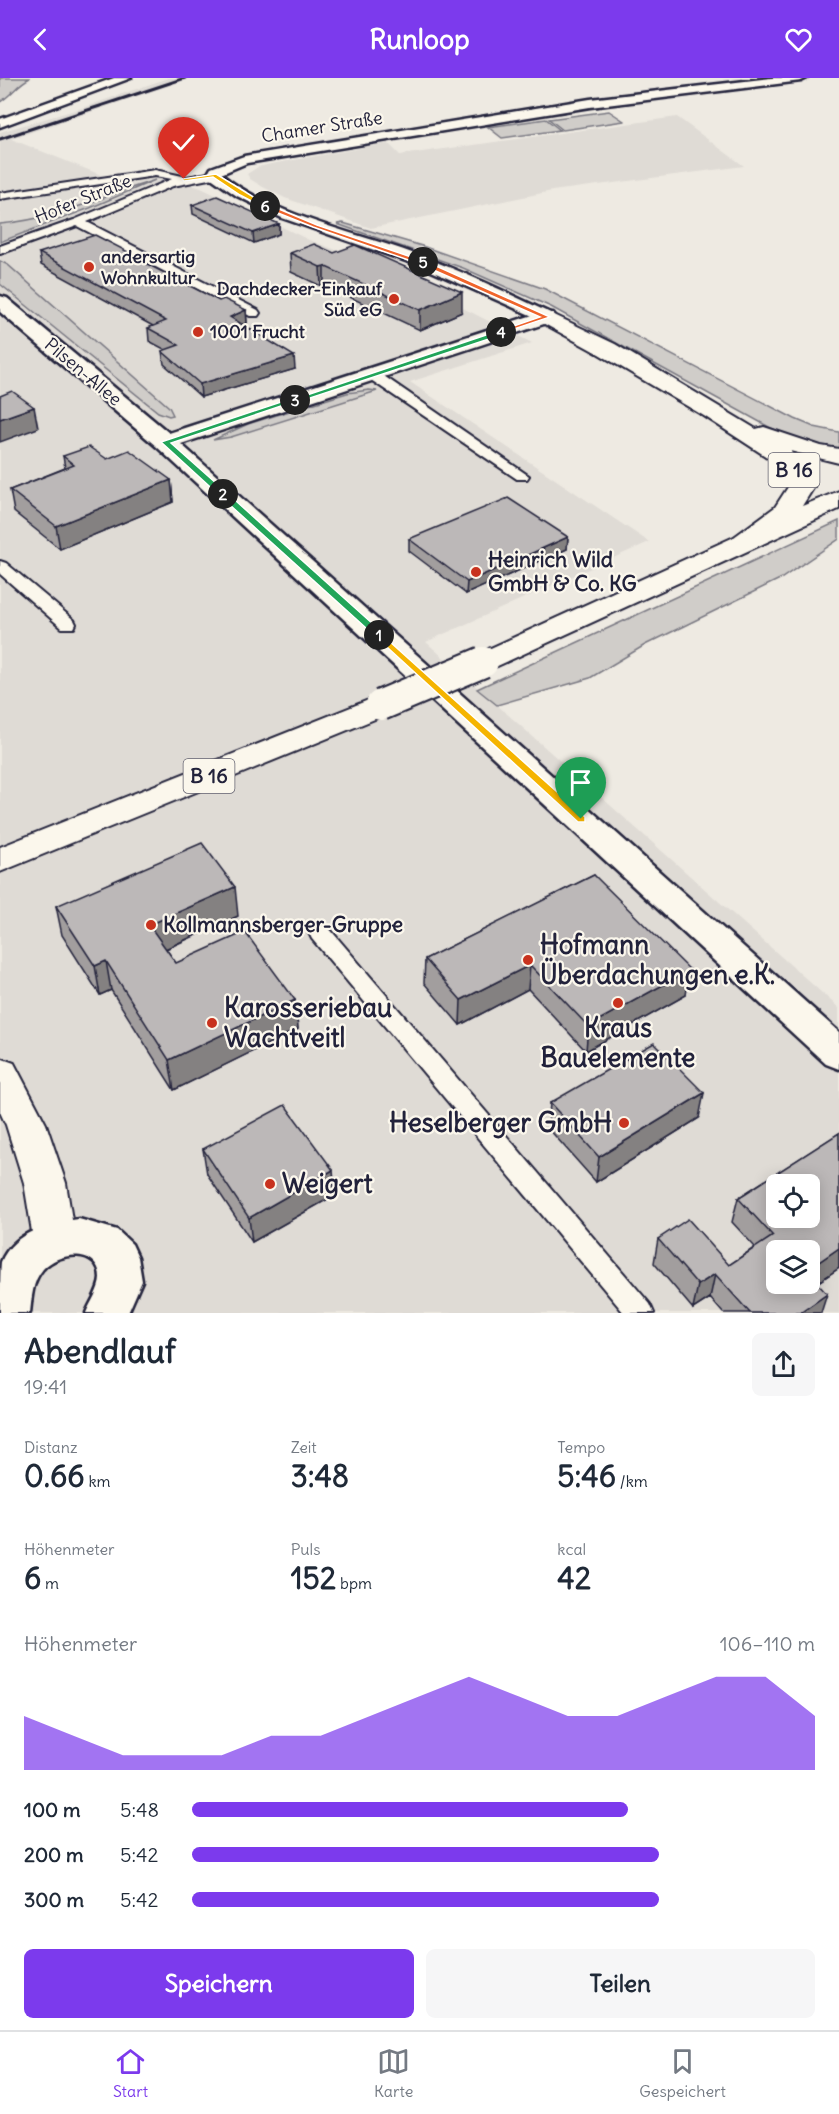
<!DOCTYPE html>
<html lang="de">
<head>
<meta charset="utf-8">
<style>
	body { margin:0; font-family:Delius,sans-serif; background:#f6f6f7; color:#1f2937; height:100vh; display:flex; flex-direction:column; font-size:22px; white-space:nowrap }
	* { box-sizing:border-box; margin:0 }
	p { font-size:20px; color:#747a83 }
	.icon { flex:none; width:33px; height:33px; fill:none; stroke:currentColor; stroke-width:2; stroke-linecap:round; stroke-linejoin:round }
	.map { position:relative; height:1235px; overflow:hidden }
	.panel { display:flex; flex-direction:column; background:#fff; flex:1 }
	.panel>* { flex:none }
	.tools { position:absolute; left:766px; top:1096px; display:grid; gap:12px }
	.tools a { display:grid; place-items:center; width:54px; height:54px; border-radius:9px; background:#fff; box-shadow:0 3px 15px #0003; font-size:30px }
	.pin { position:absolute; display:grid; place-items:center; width:51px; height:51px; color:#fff; margin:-62px -26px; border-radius:50% 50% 50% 0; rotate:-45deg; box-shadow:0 0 6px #0007 }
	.pin .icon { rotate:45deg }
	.km { position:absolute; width:30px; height:30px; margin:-15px; border-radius:50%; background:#222; color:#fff; font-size:16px; line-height:30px; text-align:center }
	.round { display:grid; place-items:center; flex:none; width:63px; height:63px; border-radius:9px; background:#f6f6f7 }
	.summary { display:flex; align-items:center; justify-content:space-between; height:102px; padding:0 24px }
	h1 { font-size:33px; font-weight:700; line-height:45px }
	.figures { display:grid; grid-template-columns:repeat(3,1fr); gap:9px; height:102px; padding:6px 24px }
	.figures div { display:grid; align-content:center }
	.figures b { font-size:30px; font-weight:700 }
	.figures small { font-size:16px; font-weight:400 }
	.figures p { font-size:16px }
	.chart { height:168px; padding:12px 24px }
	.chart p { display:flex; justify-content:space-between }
	.chart svg { width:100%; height:108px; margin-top:6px; fill:#7c3aed; opacity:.7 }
	.cta { display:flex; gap:12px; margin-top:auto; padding:12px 24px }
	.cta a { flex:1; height:69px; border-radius:9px; background:#7c3aed; color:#fff; font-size:24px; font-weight:700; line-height:69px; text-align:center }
	.cta a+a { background:#f6f6f7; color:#1f2937 }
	ul { padding:0 24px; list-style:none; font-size:20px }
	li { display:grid; grid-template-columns:96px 72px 1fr; align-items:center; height:45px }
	li i { height:15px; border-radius:8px; background:#7c3aed }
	header { display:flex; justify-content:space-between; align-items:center; height:78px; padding:0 24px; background:#7c3aed; color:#fff; font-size:27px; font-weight:700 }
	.tab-bar { display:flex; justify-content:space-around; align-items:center; height:84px; border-top:2px solid #e0e1e3; background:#fff; font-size:16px; color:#747a83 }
	.tab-bar a { display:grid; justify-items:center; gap:3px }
	.tab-bar .selected { color:#7c3aed }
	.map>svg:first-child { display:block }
	.built { fill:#dfdbd5; fill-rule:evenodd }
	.green { fill:#d0cdc9; stroke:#797882; stroke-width:1.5 }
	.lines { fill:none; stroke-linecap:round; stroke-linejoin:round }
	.minor-casing { stroke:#22223b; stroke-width:4 }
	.tertiary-casing { stroke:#22223b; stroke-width:5 }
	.primary-casing { stroke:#22223b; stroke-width:5 }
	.trunk-casing { stroke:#22223b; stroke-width:4 }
	.minor { fill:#fbf7ec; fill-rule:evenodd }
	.tertiary { fill:#fbf7ec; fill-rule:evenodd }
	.primary { fill:#fbf7ec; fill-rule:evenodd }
	.trunk { fill:#fbf7ec; fill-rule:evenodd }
	.rail { stroke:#22223b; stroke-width:3 }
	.trunk-bridge-casing { stroke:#22223b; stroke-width:34; stroke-linecap:butt }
	.trunk-bridge { stroke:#fbf7ec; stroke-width:30 }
	.wall { fill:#a29e9e; stroke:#22223b; stroke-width:1.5 }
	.shaded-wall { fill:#848181; stroke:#22223b; stroke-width:1.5 }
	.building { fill:#bcb8b8; stroke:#22223b; stroke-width:1.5; fill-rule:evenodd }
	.split-1 { fill:#f5b400; stroke:#fff; stroke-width:1.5 }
	.split-2 { fill:#22a559; stroke:#fff; stroke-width:1.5 }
	.split-3 { fill:#22a559; stroke:#fff; stroke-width:1.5 }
	.split-4 { fill:#22a559; stroke:#fff; stroke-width:1.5 }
	.split-5 { fill:#f0652b; stroke:#fff; stroke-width:1.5 }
	.split-6 { fill:#f0652b; stroke:#fff; stroke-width:1.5 }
	.split-7 { fill:#f5b400; stroke:#fff; stroke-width:1.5 }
	.poi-dot { fill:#c8321e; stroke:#fbf7ec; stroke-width:2 }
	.labels { text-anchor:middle; stroke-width:4.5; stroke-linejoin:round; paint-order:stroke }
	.far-street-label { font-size:18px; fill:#22223b; stroke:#fbf7ec }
	.far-poi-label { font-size:18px; font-weight:bold; fill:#22223b; stroke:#fbf7ec; text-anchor:start }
	.shield { fill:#fbf7ec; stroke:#636270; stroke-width:1.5 }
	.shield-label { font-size:20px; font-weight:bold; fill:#22223b }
	.poi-label { font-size:21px; font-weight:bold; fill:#22223b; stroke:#fbf7ec; text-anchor:start }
	.near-poi-label { font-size:26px; font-weight:bold; fill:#22223b; stroke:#fbf7ec; text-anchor:start }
</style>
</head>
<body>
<header><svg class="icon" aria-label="back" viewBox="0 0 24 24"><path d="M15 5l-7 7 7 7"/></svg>Runloop<svg class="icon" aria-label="heart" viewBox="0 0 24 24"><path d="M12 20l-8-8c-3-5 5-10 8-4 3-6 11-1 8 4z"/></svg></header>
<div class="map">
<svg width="839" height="1235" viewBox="0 0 839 1235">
	<rect width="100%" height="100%" fill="#eeeae2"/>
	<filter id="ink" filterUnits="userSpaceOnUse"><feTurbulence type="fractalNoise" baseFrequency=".0167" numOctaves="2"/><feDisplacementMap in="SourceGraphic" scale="12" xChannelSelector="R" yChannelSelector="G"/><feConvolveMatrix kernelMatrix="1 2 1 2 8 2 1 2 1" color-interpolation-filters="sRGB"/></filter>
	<g filter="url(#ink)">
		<path class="built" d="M168 0H191L11 61 106 99 150 93 201 110 309 162 382 189 532 265 410 304 649 464 426 564 839 930V1235H0V54L82 30ZM777 1107H810V1140H777ZM777 1173H810V1206H777Z
			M677 39 744 88 552 113 371 150 285 120 263 109 250 101 247 96 258 89 271 86 388 65 400 77Z"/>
		<path class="green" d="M0 0H30C17 6 12 17 0 24Z
			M609 33 624 43 563 52 549 41Z
			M546 41 560 52 502 60 488 49Z
			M155 102 90 130 0 164V146C53 142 105 118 155 102Z
			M343 145 422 168 545 211 795 341 814 349 839 354V372L795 361 769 349 551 229 463 190 337 146Z
			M0 183 8 187 169 329 173 337 169 338 158 334 0 206Z
			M369 312 377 313 231 359 213 362 248 346 347 315Z
			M839 443V461L782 500 645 567 590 600 497 627 477 611Z"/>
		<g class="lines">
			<g class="minor-casing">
				<path id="minor" d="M155 92 187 99 214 94 219 97 214 100 173 108 87 144 258 232 260 235 258 238H250L77 148 0 176V168L74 142 172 101 155 98 0 121V115Z
					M373 293 378 294 529 398 527 401H517L368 300 366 297Z
					M0 483 6 485 74 542 76 546 74 550H62L0 496Z
					M320 847 328 849 650 1226 654 1235H624L312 861 309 855 312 849Z"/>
			</g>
			<g class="tertiary-casing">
				<path id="tertiary" d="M114 0H131L0 49V41Z
					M771 0H807L801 3 590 29 247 85 221 96C269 136 353 154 412 175 460 192 506 214 552 236L554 239 552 242 546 244 420 188 282 140 237 118 207 97 211 90 244 78 590 21Z"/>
			</g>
			<g class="primary-casing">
				<path id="primary" d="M0 218 7 220 169 355 539 235H553L556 239 553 243 181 366 839 954V991L826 986 157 369 0 234Z
					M79 1141 117 1152 132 1166 138 1179 142 1203 128 1235H86C90 1225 100 1211 100 1200 100 1170 59 1173 43 1191 32 1204 32 1219 30 1235H0C0 1223 0 1194 1 1184 14 1153 50 1145 79 1141Z"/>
			</g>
			<g class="trunk-casing">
				<path id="trunk" d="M546 233 615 266 756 351 764 349 821 368 839 371V385L790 373 803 388 814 409 802 428 839 413V431L493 590 483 593 473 590 468 584 473 578 734 459 775 429 788 409 780 391 770 381 704 338 599 276 539 243 535 239 539 235Z
					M381 617 392 620 396 627 392 634 0 794V769Z
					M0 980 14 985 46 1046 66 1105 75 1160 69 1174 54 1179 39 1174 33 1160 24 1105 6 1047 0 1034Z"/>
			</g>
			<use href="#minor" class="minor"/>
			<use href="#tertiary" class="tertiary"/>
			<use href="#primary" class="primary"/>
			<use href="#trunk" class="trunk"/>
			<path class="rail" d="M0 61 185 0"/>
			<g class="trunk-bridge-casing">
				<path id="trunk-bridge" d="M381 627 483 584"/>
			</g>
			<use href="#trunk-bridge" class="trunk-bridge"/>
		</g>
		<path class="wall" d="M192 127 279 146V156L254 165 193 136Z
			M39 175 136 178V181L219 223 246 232 247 245 243 247 295 291 201 319 164 286 162 273 166 272 149 263 148 250 153 248 41 187Z
			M290 175H334L462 234 420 252 324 207 321 208 291 194Z
			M63 378 107 381 171 402 173 424 60 471 14 434 10 412 65 390Z
			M568 459 567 471 466 516 409 473V461Z
			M594 797 686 917 586 973 528 911 460 947 424 905 425 881Z
			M56 828 238 838 166 871 176 885 295 922 298 951 174 1012 111 912 100 917 62 857Z
			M550 1025 699 1040 596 1104 548 1050Z
			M839 1055V1190L817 1205 821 1235H723L710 1220 693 1231 654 1185 658 1161 729 1187 755 1169 732 1144 738 1120Z
			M203 1071 335 1117 252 1164 207 1096Z"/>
		<path class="shaded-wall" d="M279 146V156L254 165 253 155Z
			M324 188V207L321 208 320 189Z
			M462 214V234L420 252V232Z
			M246 232 247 245 231 251 230 239Z
			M294 278 295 291 201 319 200 306Z
			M34 329 38 350 0 364V341Z
			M171 402 173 424 60 471 56 448Z
			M568 459 567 471 466 516 467 504Z
			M235 809 238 838 154 876 149 847Z
			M106 883 111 912 100 917 95 888Z
			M530 887 528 911 460 947 461 922Z
			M690 892 686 917 586 973 588 948Z
			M295 922 298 951 174 1012 169 982Z
			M704 1015 699 1040 596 1104 599 1079Z
			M333 1092 335 1117 252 1164 249 1140Z
			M839 1170V1190L799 1217 810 1206V1190Z
			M715 1196 710 1220 693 1231 698 1207Z
			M827 1216 821 1235H800Z"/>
		<path class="building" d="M217 118 279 146 253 155 192 127Z
			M95 157 136 178 133 179 219 223 224 221 246 232 230 239 294 278 200 306 162 273 179 267 148 250 166 243 39 175Z
			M314 166 334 175 355 167 462 214 420 232 324 188 320 189 290 175Z
			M12 313 34 329 0 341V318Z
			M89 369 107 381 129 372 171 402 56 448 10 412 74 387 63 378Z
			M508 420 568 459 467 504 409 461Z
			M202 765 235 809 149 847 176 885 245 854 295 922 169 982 106 883 95 888 56 828Z
			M594 797 690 892 588 948 530 887 461 922 425 881Z
			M654 965 704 1015 599 1079 550 1025Z
			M285 1027 333 1092 249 1140 203 1071Z
			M839 1055V1170L810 1190V1173H777V1206H810V1197L827 1216 800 1235H750L715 1196 698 1207 658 1161 688 1141 729 1187 773 1158 738 1120ZM777 1107H810V1140H777Z"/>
	</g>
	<path class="split-1" d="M379 554 585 739V744H578L376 559 375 557Z"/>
	<path class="split-2" d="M220 414H226L383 555V559H376L220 418Z"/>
	<path class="split-3" d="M293 320 299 322 171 365 226 414V418H220L161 364Z"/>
	<path class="split-4" d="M501 252 504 256 298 324 292 322Z"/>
	<path class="split-5" d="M420 183H425L550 239 499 256V253L540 239 420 186Z"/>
	<path class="split-6" d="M263 126H267L317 147 426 184 420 186 313 149 263 129Z"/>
	<path class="split-7" d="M216 96 268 128 263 129 240 117 213 99 184 103 182 101Z"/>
	<g class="poi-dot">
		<circle cx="89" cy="189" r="6"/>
		<circle cx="394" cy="221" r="6"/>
		<circle cx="198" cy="254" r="6"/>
		<circle cx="476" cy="494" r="6"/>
		<circle cx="151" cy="847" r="6"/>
		<circle cx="528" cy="882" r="6"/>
		<circle cx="618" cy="925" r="6"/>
		<circle cx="212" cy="945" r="6"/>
		<circle cx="624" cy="1045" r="6"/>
		<circle cx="270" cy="1106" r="6"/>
	</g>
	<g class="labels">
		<g class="far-street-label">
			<text transform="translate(322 49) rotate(-9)" y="6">Chamer Straße</text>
			<text transform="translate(83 121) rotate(-22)" y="6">Hofer Straße</text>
			<text transform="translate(83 294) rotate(40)" y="6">Pilsen-Allee</text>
		</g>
		<g class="far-poi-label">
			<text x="101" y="185">andersartig<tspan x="101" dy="21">Wohnkultur</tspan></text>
			<text x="382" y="217" text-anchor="end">Dachdecker-Einkauf<tspan x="382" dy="21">Süd eG</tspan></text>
			<text x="210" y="260">1001 Frucht</text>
		</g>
		<g class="shield">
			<rect x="768.5" y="375" width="51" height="34" rx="4.5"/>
			<rect x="183.5" y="681" width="51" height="34" rx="4.5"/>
		</g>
		<g class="shield-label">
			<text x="794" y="399">B 16</text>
			<text x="209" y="705">B 16</text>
		</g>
		<g class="poi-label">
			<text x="488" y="489">Heinrich Wild<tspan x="488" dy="24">GmbH &amp; Co. KG</tspan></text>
			<text x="163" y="854">Kollmannsberger-Gruppe</text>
		</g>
		<g class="near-poi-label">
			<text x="540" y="876">Hofmann<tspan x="540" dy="30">Überdachungen e.K.</tspan></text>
			<text x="224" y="939">Karosseriebau<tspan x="224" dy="30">Wachtveitl</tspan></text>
			<text x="618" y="959" text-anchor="middle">Kraus<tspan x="618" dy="30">Bauelemente</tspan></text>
			<text x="612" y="1054" text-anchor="end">Heselberger GmbH</text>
			<text x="282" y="1115">Weigert</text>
		</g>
	</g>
</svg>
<div class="tools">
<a><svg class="icon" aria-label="locate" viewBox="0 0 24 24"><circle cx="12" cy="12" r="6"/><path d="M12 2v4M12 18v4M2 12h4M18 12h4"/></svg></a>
<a><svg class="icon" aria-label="layers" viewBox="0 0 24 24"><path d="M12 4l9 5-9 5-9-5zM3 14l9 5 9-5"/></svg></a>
</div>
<div class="pin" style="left:581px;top:741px;background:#1e9e55"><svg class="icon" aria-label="arrive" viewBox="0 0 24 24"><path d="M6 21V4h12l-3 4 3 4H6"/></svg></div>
<div class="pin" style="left:184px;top:101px;background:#d93025"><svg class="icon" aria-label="check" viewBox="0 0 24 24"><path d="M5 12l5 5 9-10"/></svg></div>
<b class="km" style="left:379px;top:557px">1</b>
<b class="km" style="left:223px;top:416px">2</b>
<b class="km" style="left:295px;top:322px">3</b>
<b class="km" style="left:501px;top:254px">4</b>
<b class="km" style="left:423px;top:184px">5</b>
<b class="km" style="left:265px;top:128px">6</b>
</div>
<section class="panel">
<div class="summary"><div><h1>Abendlauf</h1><p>19:41</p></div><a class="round"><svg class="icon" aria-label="share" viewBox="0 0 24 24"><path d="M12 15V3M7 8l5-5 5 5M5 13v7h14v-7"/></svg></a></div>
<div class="figures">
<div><p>Distanz</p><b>0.66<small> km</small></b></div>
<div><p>Zeit</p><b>3:48</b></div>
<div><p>Tempo</p><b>5:46<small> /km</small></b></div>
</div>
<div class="figures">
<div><p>Höhenmeter</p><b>6<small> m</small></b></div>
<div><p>Puls</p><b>152<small> bpm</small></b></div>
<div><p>kcal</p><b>42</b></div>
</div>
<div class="chart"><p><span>Höhenmeter</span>106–110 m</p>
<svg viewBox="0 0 160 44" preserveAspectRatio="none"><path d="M0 44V22L10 30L20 38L30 38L40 38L50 30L60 30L70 22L80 14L90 6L100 14L110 22L120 22L130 14L140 6L150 6L160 22V44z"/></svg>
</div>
<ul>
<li><b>100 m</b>5:48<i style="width:70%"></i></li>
<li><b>200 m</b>5:42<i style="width:75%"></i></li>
<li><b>300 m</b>5:42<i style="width:75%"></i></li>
</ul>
<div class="cta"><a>Speichern</a><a>Teilen</a></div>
</section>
<nav class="tab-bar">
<a class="selected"><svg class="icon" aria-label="home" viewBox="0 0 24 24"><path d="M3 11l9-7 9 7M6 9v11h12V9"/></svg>Start</a>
<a><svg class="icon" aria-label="map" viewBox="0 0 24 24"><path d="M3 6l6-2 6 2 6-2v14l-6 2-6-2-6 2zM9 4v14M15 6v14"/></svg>Karte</a>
<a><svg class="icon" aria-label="saved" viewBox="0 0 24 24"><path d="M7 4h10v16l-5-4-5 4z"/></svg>Gespeichert</a>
</nav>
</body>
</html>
